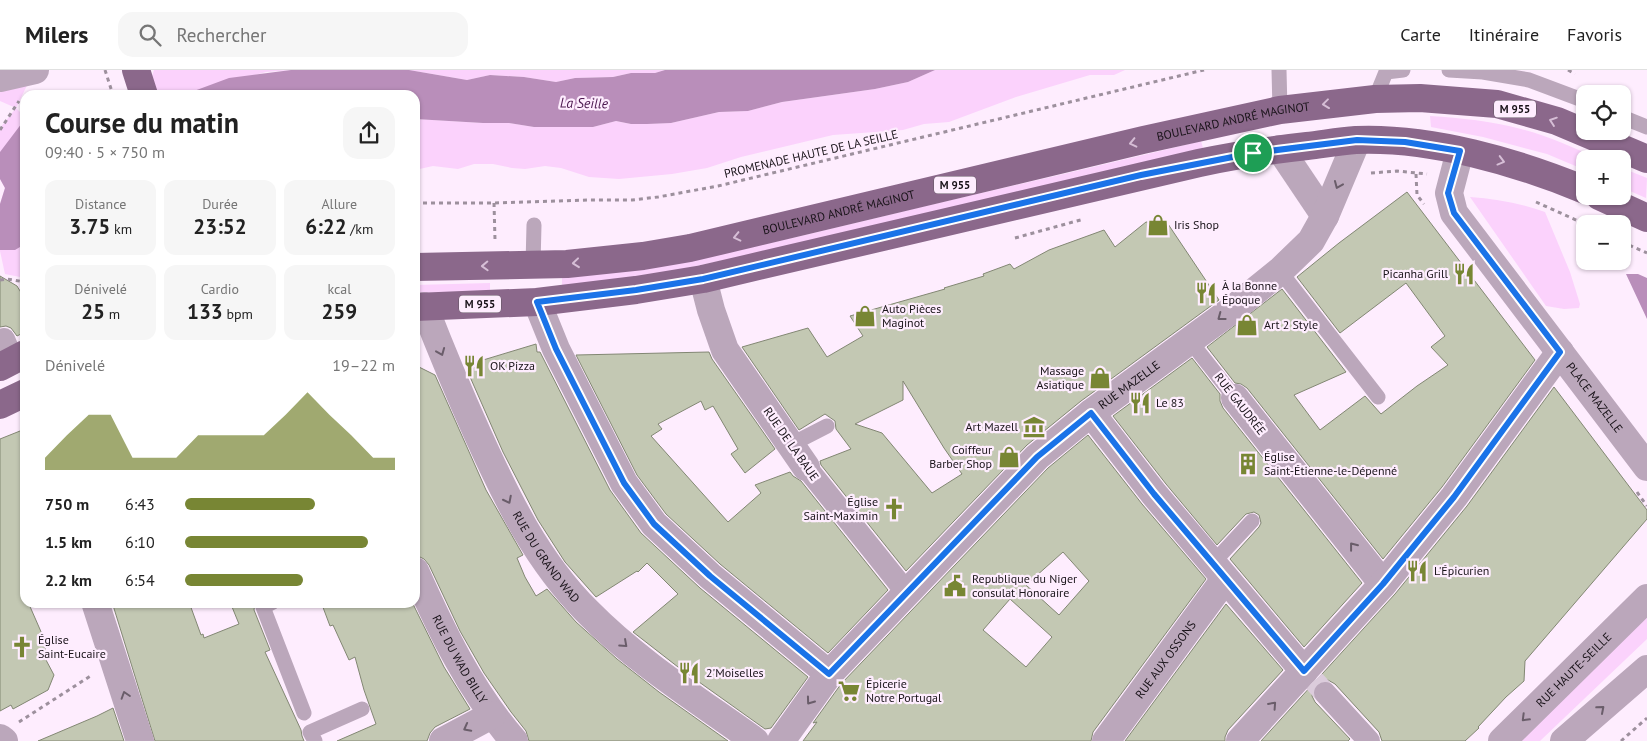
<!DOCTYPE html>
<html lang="fr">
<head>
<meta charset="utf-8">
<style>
	body { margin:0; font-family:"PT Sans",sans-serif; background:#f6f6f6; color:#222; height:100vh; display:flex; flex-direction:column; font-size:19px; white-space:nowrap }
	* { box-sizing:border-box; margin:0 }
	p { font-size:16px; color:#767676 }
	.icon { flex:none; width:28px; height:28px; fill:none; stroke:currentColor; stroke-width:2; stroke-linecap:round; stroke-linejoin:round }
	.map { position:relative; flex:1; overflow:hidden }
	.side { position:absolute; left:20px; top:20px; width:400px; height:518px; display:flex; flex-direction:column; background:#fff; border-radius:15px; box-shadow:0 1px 4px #0004 }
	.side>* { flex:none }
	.buttons { position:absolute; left:1576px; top:15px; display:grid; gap:10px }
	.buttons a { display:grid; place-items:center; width:55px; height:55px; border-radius:10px; background:#fff; box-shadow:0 1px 4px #0004; font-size:25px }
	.pin { position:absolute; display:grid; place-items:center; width:42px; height:42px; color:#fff; margin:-21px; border:2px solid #fff; border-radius:50%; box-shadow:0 1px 5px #0007 }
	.round { display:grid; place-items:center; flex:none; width:52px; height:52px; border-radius:15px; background:#f6f6f6 }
	.summary { display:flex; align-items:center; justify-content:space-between; height:85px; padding:0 25px }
	h1 { font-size:28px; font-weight:700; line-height:38px }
	.stats { display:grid; grid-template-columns:repeat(3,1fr); gap:8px; height:85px; padding:5px 25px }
	.stats div { display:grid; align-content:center; border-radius:12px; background:#f6f6f6; text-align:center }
	.stats b { font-size:21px; font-weight:700 }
	.stats small { font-size:14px; font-weight:400 }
	.stats p { font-size:14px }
	.chart { height:140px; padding:10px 25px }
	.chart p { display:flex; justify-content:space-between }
	.chart svg { width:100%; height:90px; margin-top:5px; fill:#788634; opacity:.7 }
	ul { padding:0 25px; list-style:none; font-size:16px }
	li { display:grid; grid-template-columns:80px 60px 1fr; align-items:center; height:38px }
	li i { height:12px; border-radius:6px; background:#788634 }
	header { display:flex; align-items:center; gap:30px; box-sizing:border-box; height:70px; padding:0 25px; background:#fff; border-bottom:1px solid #e0e0e0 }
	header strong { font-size:24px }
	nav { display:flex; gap:28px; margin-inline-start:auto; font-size:18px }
	.search { width:350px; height:45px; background:#f6f6f6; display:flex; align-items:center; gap:12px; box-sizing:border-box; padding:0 18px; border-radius:15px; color:#767676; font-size:19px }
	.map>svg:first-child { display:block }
	.green { fill:#fbd2fc }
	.water { fill:#b98eba }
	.building { fill:#c3c8b3; stroke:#828773; fill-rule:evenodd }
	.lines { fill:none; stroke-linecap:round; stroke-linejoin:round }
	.pedestrian-tunnel { stroke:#dcccdc; stroke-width:22; stroke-dasharray:22 11; stroke-linecap:butt }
	.path { stroke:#9d909d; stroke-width:3; stroke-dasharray:4 4; stroke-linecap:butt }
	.service { stroke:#bba7bb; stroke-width:15 }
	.pedestrian { stroke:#bba7bb; stroke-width:22 }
	.minor { stroke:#bba7bb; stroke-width:28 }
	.tertiary { stroke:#bba7bb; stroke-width:28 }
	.primary { stroke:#8b688b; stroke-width:28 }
	.oneway { stroke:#d6bed6 }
	.oneway2 { stroke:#6a5d6a }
	.route-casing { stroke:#fff; stroke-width:10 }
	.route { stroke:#1a73e8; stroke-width:6 }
	.labels { text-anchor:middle; stroke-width:4.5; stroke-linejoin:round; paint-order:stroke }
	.shield { fill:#feedfe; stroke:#5e545e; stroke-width:1 }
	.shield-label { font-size:11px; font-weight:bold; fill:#191319 }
	.street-label { font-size:12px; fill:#191319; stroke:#feedfe }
	.poi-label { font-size:12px; fill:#191319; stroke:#feedfe; text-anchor:start }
	.water-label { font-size:14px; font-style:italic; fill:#4e1a51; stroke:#feedfe }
</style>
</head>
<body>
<header>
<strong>Milers</strong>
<div class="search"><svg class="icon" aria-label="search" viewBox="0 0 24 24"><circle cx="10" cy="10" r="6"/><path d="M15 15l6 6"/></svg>Rechercher</div>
<nav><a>Carte</a><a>Itinéraire</a><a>Favoris</a></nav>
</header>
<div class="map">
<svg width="1647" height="671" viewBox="0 0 1647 671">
	<rect width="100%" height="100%" fill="#feedfe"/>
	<path class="green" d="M0 0 34 1 16 38 25 47V208L5 204 0 181V134L5 118 0 109V58L16 38 0 31Z
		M154 0H291L266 2 179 25H140L149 16Z
		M409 0H665L655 3H631L613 7 575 8 556 12 524 7 490 5 467 10Z
		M935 0H1125L1114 5H1090L1016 27 949 52 924 54 903 60 833 65 741 87 707 98 672 104 619 109 589 107 561 98 545 96 525 99 512 98 493 94H474L458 99 433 96 415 100V49L483 53H509L534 57H593L616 51 631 54 671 53 719 42 748 41 782 32 875 19 908 12Z
		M1430 46C1461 48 1492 51 1521 59 1548 66 1574 78 1600 89H1585V100L1547 84 1483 67 1431 57Z
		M1201 71 1203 78 771 180 664 203 562 216V208C684 196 802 166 921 137 1015 115 1108 94 1201 71Z
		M1622 98 1647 108 1646 128 1623 118Z
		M1470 127C1496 129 1520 133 1545 142L1570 202 1580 234 1579 238 1564 239 1546 236Z
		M490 213V222L415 223V215Z
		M1647 538V569L1540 671H1513Z"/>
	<path class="water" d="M291 0H409L467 10 490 5 524 7 556 12 575 8 613 7 631 3H655L665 0H935L908 12 875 19 782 32 748 41 719 42 671 53 647 54H631L616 51 593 57H534L509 53H483L415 49V25H179L194 21 229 8Z
		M25 49V174L15 180H0V134L5 118 0 109V82Z
		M1626 204H1638L1647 208V249Z"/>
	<path class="building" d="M1407 122 1535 290 1442 417 1383 489 1247 318 1241 314 1235 313 1207 277 1282 219 1346 302 1294 325 1320 360 1365 326 1381 344 1417 316 1448 295 1431 277 1445 266 1406 213 1340 263 1297 207 1339 173Z
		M1146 152 1168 154 1219 230 1081 331 1027 375 906 501 821 395 820 391 851 379 836 359 835 351 825 344 799 360 742 277 808 258 827 287 863 266 850 246 945 219 944 218 984 206 983 204 1010 194 1014 199 1049 180 1104 160 1115 177ZM903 311 944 378 962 404 932 423 882 363 855 354 903 330Z
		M0 206 17 216 25 229V262L17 266 11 258 6 256 0 257Z
		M536 274 537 282H540L610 420 641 463 700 518 808 607 771 658 765 659 678 597 633 562 678 524 647 493 638 502 637 501 596 527 565 492 538 450 503 382 467 300 470 294Z
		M709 282 712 289 775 379 745 403 731 384 738 379 713 336 705 340 701 331 658 354 662 359 651 366 728 452 761 423 755 415 790 402 793 406 801 411 888 520 828 583 720 494 666 444 637 405 576 285Z
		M1192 288 1220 324V331L1223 338 1362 513 1304 577 1230 489 1259 457 1261 453 1259 445 1254 442 1246 444 1217 475 1166 414 1113 346Z
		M415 295 435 305 486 420 523 485 517 488 525 507 536 526 547 519 576 552 617 589 659 622 728 671H529L526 661 511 642 484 603 460 561 429 495 424 489 418 486 415 479Z
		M1554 317 1647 440V449L1525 591 1524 611 1506 627 1478 657 1479 658 1465 671H1382L1379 662 1335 614 1328 610H1322L1316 614 1313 619 1312 626 1315 632 1350 669 1348 671H1261L1395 524 1467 436Z
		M25 359V532H28L42 564 41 571 50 588 46 590 54 605 48 620 13 639 11 635 0 641V369Z
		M1088 365 1142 434 1206 509 1093 662 1091 671H803L817 652 813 653 841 614 1048 398ZM1063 482 1089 511 1059 545 1026 515ZM1010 529 1052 567 1026 597 983 560Z
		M112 532H189L201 565 203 564 204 568 239 554 230 532H255L254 540 270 580 265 582 301 660 302 666 304 671H155Z
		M321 532H412L444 597 470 639 435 657 430 663 427 671H337L376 654 364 620 355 587 349 590 333 555 330 556Z
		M1226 534 1283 600 1228 660 1225 667V671H1125Z
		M113 638 124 671H38L97 646Z"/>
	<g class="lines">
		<path class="pedestrian-tunnel" d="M1314 611 1325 623"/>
		<path class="path" d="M105 0 113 25
			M1568 0 1575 4
			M1600 17 1613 24
			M0 60 19 31
			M1371 103 1397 101 1427 104
			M1416 104 1417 125 1424 134
			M1536 132 1585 154
			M415 133H494L589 130H632L658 127 718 116 1204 0
			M494 133 495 170
			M1015 168 1084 149
			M1622 172 1647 183
			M0 210 7 209 25 212
			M1637 422 1647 436
			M19 652 92 605
			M1621 671 1647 648"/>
		<path class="service" d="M1279 0 1280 40
			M1449 0 1483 2 1529 10 1585 31
			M1375 29 1386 2 1403 0
			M1622 47 1647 57
			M533 195 534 155
			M1280 201 1378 327
			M1190 271 1235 328
			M790 375 827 356
			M1212 494 1252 451
			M273 532 263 537 304 643
			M315 671 310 662 362 639"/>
		<path class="pedestrian" d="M4 269 13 290
			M806 397 907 523
			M1325 623 1369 671"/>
		<g class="minor">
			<path d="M0 8 35 0"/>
			<path d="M1280 79 1325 146"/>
			<path id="s1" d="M1460 81 1449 123 1454 143 1647 397"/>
			<path d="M703 209 711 240 725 280 806 397"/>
			<path d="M537 232 556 279 624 413 654 454 710 506 829 604"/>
			<path id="s2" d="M424 236C441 280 459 323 478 365 507 429 537 491 587 541 637 592 698 630 755 671"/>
			<path d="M1235 328 1383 514"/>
			<path d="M1091 343 1154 424 1304 601"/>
			<path id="s3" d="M415 501C442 562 470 620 514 671"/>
			<path d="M95 532 140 671"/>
			<path d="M0 668 4 671"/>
			<path d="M443 671 492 645"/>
			<path id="s4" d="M781 671 829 604 1037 387 1091 343 1233 239 1280 201 1311 171 1325 146 1357 70"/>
			<path id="s5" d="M1106 671 1225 509"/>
			<path d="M1240 671 1383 514 1454 427 1560 282"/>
		</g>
		<g class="tertiary">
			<path id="s6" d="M1502 671 1647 528"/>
			<path d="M1564 671 1647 599"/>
		</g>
		<g class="primary">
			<path d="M136 0 144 25"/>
			<path d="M1599 126 1647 148"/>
			<path id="s7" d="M415 197 567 194 643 186 690 178 1143 70 1280 40 1375 29 1420 28 1497 34 1557 51 1647 89"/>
			<path d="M415 237 537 232 636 220 703 209 1199 93C1235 85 1271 80 1307 76 1324 74 1340 71 1356 70 1431 67 1517 92 1585 120"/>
			<path d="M0 297 25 284"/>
			<path d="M0 335 25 323"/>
		</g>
	</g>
	<defs><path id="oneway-chevron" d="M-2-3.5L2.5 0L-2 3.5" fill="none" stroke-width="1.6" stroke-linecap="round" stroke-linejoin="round" transform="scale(1.25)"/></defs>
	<g class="oneway">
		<use href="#oneway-chevron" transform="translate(1326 34) rotate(173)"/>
		<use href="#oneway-chevron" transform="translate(1553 51) rotate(-161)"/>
		<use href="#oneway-chevron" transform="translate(1133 73) rotate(167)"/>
		<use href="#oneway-chevron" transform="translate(1501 91) rotate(15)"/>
		<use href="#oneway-chevron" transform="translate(737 167) rotate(167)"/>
		<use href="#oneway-chevron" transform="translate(576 193) rotate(174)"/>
		<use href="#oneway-chevron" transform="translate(485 196) rotate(178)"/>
	</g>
	<g class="oneway2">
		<use href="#oneway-chevron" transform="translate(1338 115) rotate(113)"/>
		<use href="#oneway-chevron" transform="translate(1221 247) rotate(143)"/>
		<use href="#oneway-chevron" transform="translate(441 282) rotate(68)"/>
		<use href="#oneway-chevron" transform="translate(508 430) rotate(63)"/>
		<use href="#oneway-chevron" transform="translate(1353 476) rotate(-128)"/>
		<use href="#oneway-chevron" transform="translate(624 574) rotate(42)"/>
		<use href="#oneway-chevron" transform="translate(125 625) rotate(-108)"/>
		<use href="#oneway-chevron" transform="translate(810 631) rotate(126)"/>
		<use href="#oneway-chevron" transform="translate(1273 635) rotate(-48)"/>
		<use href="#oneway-chevron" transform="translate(1601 639) rotate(-41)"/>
		<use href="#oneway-chevron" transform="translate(1525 648) rotate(135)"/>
		<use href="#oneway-chevron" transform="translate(467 658) rotate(152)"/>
	</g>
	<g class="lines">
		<g class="route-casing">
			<path id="route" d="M1357 70 1405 72 1460 81 1448 123 1454 143 1560 282 1454 427 1383 514 1304 601 1154 424 1091 343 1037 387 829 604 710 506 654 454 624 413 556 279 537 232 636 220 703 209 1141 105 1253 83Z"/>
		</g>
		<use href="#route" class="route"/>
	</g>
	<defs>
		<g id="shop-bare" transform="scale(1.725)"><path d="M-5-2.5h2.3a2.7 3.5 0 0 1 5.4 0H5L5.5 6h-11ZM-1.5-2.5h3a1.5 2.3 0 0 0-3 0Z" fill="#788634" stroke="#feedfe" stroke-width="2.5" paint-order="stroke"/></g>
		<g id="restaurant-bare" transform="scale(1.725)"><path d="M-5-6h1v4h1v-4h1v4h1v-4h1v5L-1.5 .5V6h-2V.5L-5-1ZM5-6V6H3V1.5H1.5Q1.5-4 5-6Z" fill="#788634" stroke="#feedfe" stroke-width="2.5" paint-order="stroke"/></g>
		<g id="museum-bare" transform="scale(1.725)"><path d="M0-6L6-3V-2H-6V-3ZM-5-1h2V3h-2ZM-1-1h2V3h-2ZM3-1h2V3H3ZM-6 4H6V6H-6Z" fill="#788634" stroke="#feedfe" stroke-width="2.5" paint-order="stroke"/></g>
		<g id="building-bare" transform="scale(1.725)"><path d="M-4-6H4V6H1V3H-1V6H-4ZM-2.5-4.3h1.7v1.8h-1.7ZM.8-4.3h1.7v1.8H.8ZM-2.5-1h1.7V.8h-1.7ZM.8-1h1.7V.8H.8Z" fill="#788634" stroke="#feedfe" stroke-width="2.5" paint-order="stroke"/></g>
		<g id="church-bare" transform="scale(1.725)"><path d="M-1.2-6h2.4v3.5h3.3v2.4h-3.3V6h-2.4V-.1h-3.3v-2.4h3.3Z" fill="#788634" stroke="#feedfe" stroke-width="2.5" paint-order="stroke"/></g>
		<g id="civic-bare" transform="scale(1.725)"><path d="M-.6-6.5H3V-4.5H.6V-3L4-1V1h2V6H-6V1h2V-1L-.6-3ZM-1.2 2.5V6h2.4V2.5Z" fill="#788634" stroke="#feedfe" stroke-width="2.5" paint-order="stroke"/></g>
		<g id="supermarket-bare" transform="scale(1.725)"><path d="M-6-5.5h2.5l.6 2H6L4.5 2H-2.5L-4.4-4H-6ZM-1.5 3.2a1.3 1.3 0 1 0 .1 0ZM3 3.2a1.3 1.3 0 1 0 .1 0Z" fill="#788634" stroke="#feedfe" stroke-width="2.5" paint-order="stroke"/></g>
	</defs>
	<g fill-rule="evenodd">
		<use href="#shop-bare" x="1158" y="155"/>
		<use href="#restaurant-bare" x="1464" y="204"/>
		<use href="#restaurant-bare" x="1206" y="223"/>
		<use href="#shop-bare" x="865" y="246"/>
		<use href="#shop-bare" x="1247" y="255"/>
		<use href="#restaurant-bare" x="474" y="296"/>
		<use href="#shop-bare" x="1100" y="308"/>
		<use href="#restaurant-bare" x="1140" y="333"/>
		<use href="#museum-bare" x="1034" y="357"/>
		<use href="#shop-bare" x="1009" y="387"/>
		<use href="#building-bare" x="1248" y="394"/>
		<use href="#church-bare" x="894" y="439"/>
		<use href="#restaurant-bare" x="1417" y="501"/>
		<use href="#civic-bare" x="955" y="516"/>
		<use href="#church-bare" x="22" y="577"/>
		<use href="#restaurant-bare" x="689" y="603"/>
		<use href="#supermarket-bare" x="849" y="621"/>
	</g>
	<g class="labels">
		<g class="shield">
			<rect x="1494" y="30.5" width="42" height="17" rx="4"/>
			<rect x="934" y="106.5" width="42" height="17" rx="4"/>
			<rect x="459" y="225.5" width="42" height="17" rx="4"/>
		</g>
		<g class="shield-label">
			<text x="1515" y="43">M 955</text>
			<text x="955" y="119">M 955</text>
			<text x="480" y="238">M 955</text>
		</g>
		<g class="street-label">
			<text dy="4" stroke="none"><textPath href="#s7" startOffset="834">BOULEVARD ANDRÉ MAGINOT</textPath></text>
			<text transform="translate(811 84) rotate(-13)" y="4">PROMENADE HAUTE DE LA SEILLE</text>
			<text dy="4" stroke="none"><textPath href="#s7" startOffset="429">BOULEVARD ANDRÉ MAGINOT</textPath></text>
			<text dy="4" stroke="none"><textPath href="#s4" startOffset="500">RUE MAZELLE</textPath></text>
			<text dy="4" stroke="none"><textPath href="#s1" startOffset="296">PLACE MAZELLE</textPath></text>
			<text transform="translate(1240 334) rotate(52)" y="4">RUE GAUDRÉE</text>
			<text transform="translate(791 374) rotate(55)" y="4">RUE DE LA BAUE</text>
			<text dy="4" stroke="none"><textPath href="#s2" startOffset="280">RUE DU GRAND WAD</textPath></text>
			<text dy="4" stroke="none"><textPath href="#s3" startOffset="99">RUE DU WAD BILLY</textPath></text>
			<text dy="4" stroke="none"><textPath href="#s5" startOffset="101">RUE AUX OSSONS</textPath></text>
			<text dy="4" stroke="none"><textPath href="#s6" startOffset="101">RUE HAUTE-SEILLE</textPath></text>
		</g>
		<g class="poi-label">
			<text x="1174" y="159">Iris Shop</text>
			<text x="1448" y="208" text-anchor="end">Picanha Grill</text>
			<text x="1222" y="220">À la Bonne<tspan x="1222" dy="14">Époque</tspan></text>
			<text x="882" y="243">Auto Pièces<tspan x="882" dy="14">Maginot</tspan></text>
			<text x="1264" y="259">Art 2 Style</text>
			<text x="490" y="300">OK Pizza</text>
			<text x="1084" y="305" text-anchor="end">Massage<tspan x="1084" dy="14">Asiatique</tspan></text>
			<text x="1156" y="337">Le 83</text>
			<text x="1018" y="361" text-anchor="end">Art Mazell</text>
			<text x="992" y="384" text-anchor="end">Coiffeur<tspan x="992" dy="14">Barber Shop</tspan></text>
			<text x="1264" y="391">Église<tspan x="1264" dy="14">Saint-Étienne-le-Dépenné</tspan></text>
			<text x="878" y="436" text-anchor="end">Église<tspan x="878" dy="14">Saint-Maximin</tspan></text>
			<text x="1434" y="505">L'Épicurien</text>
			<text x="972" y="513">Republique du Niger<tspan x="972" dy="14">consulat Honoraire</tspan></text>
			<text x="38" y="574">Église<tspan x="38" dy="14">Saint-Eucaire</tspan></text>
			<text x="706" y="607">2'Moiselles</text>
			<text x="866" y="618">Épicerie<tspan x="866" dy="14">Notre Portugal</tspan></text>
		</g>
		<g class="water-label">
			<text transform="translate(584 33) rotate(1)" y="5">La Seille</text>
		</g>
	</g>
</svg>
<div class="buttons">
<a><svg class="icon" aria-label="locate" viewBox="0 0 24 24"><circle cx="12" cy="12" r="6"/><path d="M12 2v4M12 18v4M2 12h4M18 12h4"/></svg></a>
<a>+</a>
<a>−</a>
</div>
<div class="pin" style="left:1253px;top:83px;background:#1e9e55"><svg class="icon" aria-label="arrive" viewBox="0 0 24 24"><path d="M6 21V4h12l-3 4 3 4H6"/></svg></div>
<section class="side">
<div class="summary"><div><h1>Course du matin</h1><p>09:40 · 5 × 750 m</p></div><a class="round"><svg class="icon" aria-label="share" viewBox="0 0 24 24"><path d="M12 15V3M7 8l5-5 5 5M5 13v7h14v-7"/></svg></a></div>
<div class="stats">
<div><p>Distance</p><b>3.75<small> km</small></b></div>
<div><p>Durée</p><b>23:52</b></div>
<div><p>Allure</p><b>6:22<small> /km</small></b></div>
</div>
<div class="stats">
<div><p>Dénivelé</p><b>25<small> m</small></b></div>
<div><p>Cardio</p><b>133<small> bpm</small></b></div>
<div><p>kcal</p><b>259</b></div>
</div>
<div class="chart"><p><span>Dénivelé</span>19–22 m</p>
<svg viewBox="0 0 160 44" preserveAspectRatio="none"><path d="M0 44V38L10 27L20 17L30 17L40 38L50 38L60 38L70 27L80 27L90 27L100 27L110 17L120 6L130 17L140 27L150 38L160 38V44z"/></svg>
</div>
<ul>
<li><b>750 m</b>6:43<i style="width:62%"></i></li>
<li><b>1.5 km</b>6:10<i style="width:87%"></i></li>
<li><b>2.2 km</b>6:54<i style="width:56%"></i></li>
</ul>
</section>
</div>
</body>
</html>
